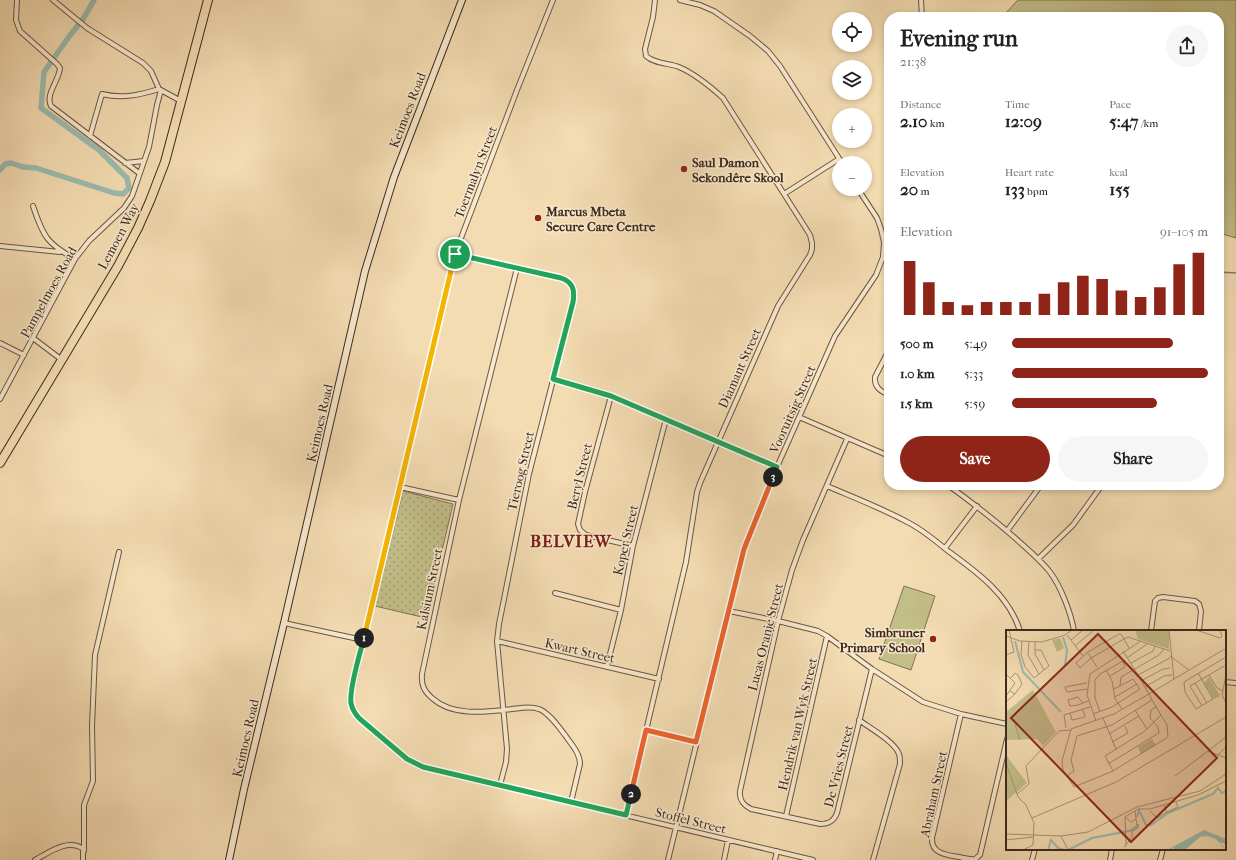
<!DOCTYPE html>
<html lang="en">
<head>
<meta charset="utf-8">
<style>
	body { margin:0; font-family:"IM FELL French Canon",serif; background:#f6f6f6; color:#202124; height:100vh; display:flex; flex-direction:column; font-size:15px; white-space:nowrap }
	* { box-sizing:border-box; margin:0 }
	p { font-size:13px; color:#757577 }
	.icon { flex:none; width:22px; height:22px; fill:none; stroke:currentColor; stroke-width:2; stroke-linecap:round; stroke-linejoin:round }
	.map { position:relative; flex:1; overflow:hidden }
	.sheet { position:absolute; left:884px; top:12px; width:340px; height:478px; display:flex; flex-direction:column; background:#fff; border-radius:16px; box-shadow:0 2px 6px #0003 }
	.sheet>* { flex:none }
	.tools { position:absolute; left:832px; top:12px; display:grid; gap:8px }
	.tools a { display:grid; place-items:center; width:40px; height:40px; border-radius:50%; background:#fff; box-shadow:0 2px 6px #0003; font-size:20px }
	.pin { position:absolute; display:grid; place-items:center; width:34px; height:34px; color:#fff; margin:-17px; border:2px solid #fff; border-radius:50%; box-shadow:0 1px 4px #0007 }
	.km { position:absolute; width:20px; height:20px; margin:-10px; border-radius:50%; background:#222; color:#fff; font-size:11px; line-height:20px; text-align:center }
	.round { display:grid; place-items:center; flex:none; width:42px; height:42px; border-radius:21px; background:#f6f6f6 }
	.summary { display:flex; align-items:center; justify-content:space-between; height:68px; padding:0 16px }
	h1 { font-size:22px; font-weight:700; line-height:30px }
	.stats { display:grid; grid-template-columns:repeat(3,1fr); gap:6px; height:68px; padding:4px 16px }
	.stats div { display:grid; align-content:center }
	.stats b { font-size:17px; font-weight:700 }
	.stats small { font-size:11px; font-weight:400 }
	.stats p { font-size:11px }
	.chart { height:112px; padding:8px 16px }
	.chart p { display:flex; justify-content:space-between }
	.chart svg { width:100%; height:72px; margin-top:4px; stroke:#8f2418; stroke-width:6 }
	.cta { display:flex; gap:8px; margin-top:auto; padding:8px 16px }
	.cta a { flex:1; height:46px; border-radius:24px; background:#8f2418; color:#fff; font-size:16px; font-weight:700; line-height:46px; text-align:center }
	.cta a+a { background:#f6f6f6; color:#202124 }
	ul { padding:0 16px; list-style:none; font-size:13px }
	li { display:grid; grid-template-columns:64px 48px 1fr; align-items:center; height:30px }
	li i { height:10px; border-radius:5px; background:#8f2418 }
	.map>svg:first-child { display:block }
	.park { fill:url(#park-dots); stroke:#807452 }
	.pitch { fill:#c2be88; stroke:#807452 }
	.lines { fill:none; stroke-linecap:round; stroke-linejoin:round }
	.stream { stroke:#768175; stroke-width:1.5 }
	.canal { stroke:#9cbbb0; stroke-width:5.5 }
	.street-casing { stroke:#6b5642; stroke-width:6 }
	.secondary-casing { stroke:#3d291d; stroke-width:8 }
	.highway-casing { stroke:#3d291d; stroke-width:10 }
	.street { stroke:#f8e8cd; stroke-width:4 }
	.secondary { stroke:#f8e8cd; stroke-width:6 }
	.highway { stroke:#f4dcb2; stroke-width:8 }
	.split-1-casing { stroke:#fff; stroke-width:8 }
	.split-2-casing { stroke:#fff; stroke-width:8 }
	.split-3-casing { stroke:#fff; stroke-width:8 }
	.split-4-casing { stroke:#fff; stroke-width:8 }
	.split-1 { stroke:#f5b400; stroke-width:5 }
	.split-2 { stroke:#22a559; stroke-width:5 }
	.split-3 { stroke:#f0652b; stroke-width:5 }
	.split-4 { stroke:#22a559; stroke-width:5 }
	.poi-dot { fill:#8f2418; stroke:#f8e8cd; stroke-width:1.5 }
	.labels { text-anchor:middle; stroke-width:3; stroke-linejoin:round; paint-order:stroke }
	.street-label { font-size:13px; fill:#3d291d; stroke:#f8e8cd }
	.poi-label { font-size:13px; font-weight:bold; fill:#3d291d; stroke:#f8e8cd; text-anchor:start }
	.district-label { font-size:17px; font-weight:bold; letter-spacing:1px; fill:#7a1f14; stroke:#f8e8cd }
	.inset-river { fill:none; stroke:#9cbbb0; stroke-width:2 }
	.inset-road { fill:none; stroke:#ab9476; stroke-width:1 }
	.view { fill:#8f2418; fill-opacity:0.15; stroke:#8f2418; stroke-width:2 }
	.inset-edge { fill:none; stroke:#3d291d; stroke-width:2 }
</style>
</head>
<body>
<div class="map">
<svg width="1236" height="860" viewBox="0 0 1236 860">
	<defs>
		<pattern id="park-dots" width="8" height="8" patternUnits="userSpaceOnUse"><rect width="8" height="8" fill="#c2be88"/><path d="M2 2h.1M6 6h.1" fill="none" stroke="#9f9a6f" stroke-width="1.8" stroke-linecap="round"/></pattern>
	</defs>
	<rect width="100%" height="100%" fill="#f4dcb2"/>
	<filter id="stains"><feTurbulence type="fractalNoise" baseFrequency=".005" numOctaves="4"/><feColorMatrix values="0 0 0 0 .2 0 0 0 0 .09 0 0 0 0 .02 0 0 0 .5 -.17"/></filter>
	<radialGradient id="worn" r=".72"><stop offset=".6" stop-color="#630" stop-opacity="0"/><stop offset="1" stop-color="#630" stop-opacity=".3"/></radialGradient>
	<path class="park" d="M403 491 453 504 426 618 375 606Z"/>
	<path class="pitch" d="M1018 0H1236V238L1219 233V17H1002Z
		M904 586 935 596 911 670 879 659Z"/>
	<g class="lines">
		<path class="stream" d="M1219 272 1236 273"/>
		<path class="canal" d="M0 170 5 164 11 163 23 167 36 168 114 193 123 194 129 188 127 178 99 150 41 108 44 72 68 38 83 19 94 0"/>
		<g class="street-casing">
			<path id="street" d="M17 0 16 20 20 31 57 64 60 68C59 81 45 94 51 106L139 173
				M53 0 87 28 143 63 151 71 159 89 181 101
				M553 0 517 90 455 254 363 640 351 695V704L354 712 360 719 407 759 423 767 813 860
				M680 0 700 5 714 11 750 36 768 51 780 66 842 163
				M921 0 922 17
				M90 136 102 94C122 99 140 95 159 89
				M125 163 144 161
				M784 194 839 159
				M33 206C43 236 47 244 75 259
				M0 246 60 252
				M455 254 561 278C573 282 575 290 573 302L529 474 499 624 497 641 507 749 506 762 500 785
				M517 268 459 500 422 674C421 685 424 691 432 698 453 717 486 712 512 709 521 708 530 706 539 709 549 713 558 726 565 735 571 744 580 753 580 764L571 802
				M33 338 62 360
				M0 343 24 355
				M889 350 875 377C874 387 880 391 889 395
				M553 379 611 396 777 467
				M611 396 585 492 578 524 580 530 586 535 633 546
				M0 399 75 259 89 241 124 208 132 196 149 147 157 105 161 90
				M799 417 889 456
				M847 439 803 540 792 570 778 621 740 791C739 800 743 805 751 809L820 824C829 824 834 821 837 813L872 669
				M948 485C974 504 1000 524 1024 546 1033 554 1042 562 1050 572 1061 587 1071 613 1074 631
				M827 486C855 498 884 509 911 524 924 531 936 541 948 551 977 572 1009 595 1020 631
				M400 487 459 500
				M1007 531 1041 485
				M945 548 977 506
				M1038 559 1073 525 1102 485
				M555 593 621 610
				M729 611 778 621 818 631 827 636 872 669 923 702 961 714 1007 724
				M284 623 363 640
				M1151 631 1155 601 1158 598 1163 597 1195 601 1199 604 1201 611 1199 631
				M497 641 659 679
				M607 666 621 610 633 546 666 419
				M1225 682 1236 683
				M961 714 932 838C931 854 947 855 959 857 964 858 970 860 975 859 977 858 978 856 980 855L1007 739
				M859 720C870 728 895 742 899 754 900 757 900 760 900 764L873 860
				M646 730 696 742
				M626 815 686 562 697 492 700 483 778 306 810 255 812 249V243L810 235 805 227 723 98C712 88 693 73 679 67 669 63 655 64 646 56L645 49 653 17 655 0
				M786 816 827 636
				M84 851V805L93 781 92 726 95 655 119 552
				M35 860C48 853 68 838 83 849V860
				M668 860 744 549 777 467 835 336 876 275 883 257 884 242 881 229 877 218 858 189
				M724 860 728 840
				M775 860 777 851
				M1032 860 1035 849
				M1110 860 1112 849
				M1160 860 1163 849"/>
		</g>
		<g class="secondary-casing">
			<path id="secondary" d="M229 860 244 789 284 623 365 271 394 177 462 0"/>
		</g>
		<g class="highway-casing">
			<path id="highway" d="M0 463 118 266 138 228 150 201 165 162 208 0"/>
		</g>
		<use href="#street" class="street"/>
		<use href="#secondary" class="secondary"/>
		<use href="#highway" class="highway"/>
	</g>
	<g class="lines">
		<g class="split-1-casing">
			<path id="split-1" d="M364 638 455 254"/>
		</g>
		<g class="split-2-casing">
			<path id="split-2" d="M364 638C360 653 349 689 351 703 352 709 355 714 360 719L407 759 423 767 626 815 631 794"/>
		</g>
		<g class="split-3-casing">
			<path id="split-3" d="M631 794 646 730 696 742 744 549 773 477"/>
		</g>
		<g class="split-4-casing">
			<path id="split-4" d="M455 254 561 278C573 282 575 290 573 302L553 379 611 396 777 467 773 477"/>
		</g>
		<use href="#split-1" class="split-1"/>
		<use href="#split-2" class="split-2"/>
		<use href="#split-3" class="split-3"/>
		<use href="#split-4" class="split-4"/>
	</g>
	<g class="poi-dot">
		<circle cx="684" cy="169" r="4"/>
		<circle cx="538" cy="218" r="4"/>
		<circle cx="933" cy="639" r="4"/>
	</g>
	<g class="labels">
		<g class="street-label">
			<text transform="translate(407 110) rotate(-69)" y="5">Keimoes Road</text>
			<text transform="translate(475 172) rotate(-69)" y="5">Toermalyn Street</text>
			<text transform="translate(118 236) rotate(-62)" y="5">Lemoen Way</text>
			<text transform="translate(48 292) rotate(-61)" y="5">Pampelmoes Road</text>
			<text transform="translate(739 368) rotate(-66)" y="5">Diamant Street</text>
			<text transform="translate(792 409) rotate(-66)" y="5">Vooruitsig Street</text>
			<text transform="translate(319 423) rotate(-77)" y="5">Keimoes Road</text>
			<text transform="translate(520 471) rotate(-77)" y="5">Tieroog Street</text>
			<text transform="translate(579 476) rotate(-76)" y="5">Beryl Street</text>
			<text transform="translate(625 540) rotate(-77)" y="5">Koper Street</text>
			<text transform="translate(429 589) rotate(-78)" y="5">Kalsium Street</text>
			<text transform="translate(765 637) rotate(-76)" y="5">Lucas Oranje Street</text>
			<text transform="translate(580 650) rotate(13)" y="5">Kwart Street</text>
			<text transform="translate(797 724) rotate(-77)" y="5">Hendrik van Wyk Street</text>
			<text transform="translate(245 738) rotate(-77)" y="5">Keimoes Road</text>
			<text transform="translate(838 766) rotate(-76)" y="5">De Vries Street</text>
			<text transform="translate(933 794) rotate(-78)" y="5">Abraham Street</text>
			<text transform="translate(691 820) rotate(14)" y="5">Stoffel Street</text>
		</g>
		<g class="poi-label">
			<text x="692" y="167">Saul Damon<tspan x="692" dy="15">Sekondêre Skool</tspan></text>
			<text x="546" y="216">Marcus Mbeta<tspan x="546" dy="15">Secure Care Centre</tspan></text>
			<text x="925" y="637" text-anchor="end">Simbruner<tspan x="925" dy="15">Primary School</tspan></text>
		</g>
		<g class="district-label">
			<text x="571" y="547">BELVIEW</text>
		</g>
	</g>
	<g transform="translate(1006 630)">
		<rect width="220" height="220" fill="#f4dcb2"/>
		<path d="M0 125 21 153 0 171Z" fill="#c2be88"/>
		<path d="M129 0H163V19L132 9Z" fill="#c2be88"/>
		<path d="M203 47 214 66 208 69 198 53ZM146 109 150 115 135 124 132 117Z" fill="#c2be88"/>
		<path d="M54 8 58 18 51 22 46 10ZM27 60 50 102 37 116 31 109 0 110V82Z" fill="#c2be88"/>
		<path d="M198 200 220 209V214L213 212 218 217 220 220 215 215 210 209 201 206 194 207 179 220H168L167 217 164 220H161Z" fill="#9cbbb0"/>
		<path class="inset-river" d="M57 7 61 20 59 35M9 11 17 42 55 82M131 187 133 180 140 195H145L162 183 207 164 212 158 216 163 220 161M42 220 45 210 52 218 58 220M62 220 86 208 128 200 132 197V194"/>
		<path class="inset-road" d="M163 0 168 49M190 0 214 8 216 6 214 0M61 5 77 26M0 6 14 11 36 12 59 5 66 0M65 10 77 0M16 11 15 24 19 37 28 48 43 36 35 20H29M23 11 22 25 33 44M29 11V24L38 40M69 16 88 0M123 18 118 9 115 4H113L82 22 70 33 74 38 85 28 118 9 122 7 164 21M117 21 129 40 132 45 139 57 143 64 146 70 161 95 162 107 107 141 68 157 57 140 56 131 65 99 108 84 143 64 168 49 217 20 220 19M82 23 91 37M0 25 8 22 3 0M164 26 183 40M121 28 141 14M125 33 147 21 149 16M100 40 106 51 109 69 116 79M192 43 207 69 190 79 179 62 178 52 198 40 220 27M0 44 9 53 0 66M132 45 164 28M203 45 211 58 217 61M220 45 216 65 220 73M135 51 157 39 164 38M81 53 59 57 61 62 81 59M189 53 201 73M114 56 115 47 153 25 158 19M139 57 158 46 166 45M4 61 9 64 16 54 12 45 9 43 5 48M109 67 131 54M0 72 9 64M77 73 72 67 62 70 64 76 72 75 82 71M196 76 184 56 220 35M129 80 141 99M94 82 89 68V50L94 44 117 31 119 37 104 46M64 83 66 90 75 88 79 87 77 80M87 84 106 77 134 59 127 49 108 59M97 88 110 119M90 91 81 65 84 44 135 11M9 94 14 110M60 98 58 85 84 77M103 104 133 86M220 107 202 121 220 128M106 112 122 103 119 96M211 126 220 117M0 133 12 167 20 175 28 193 27 215 17 220M102 134 153 103 152 97 144 88 145 80 150 77M107 141 99 126 139 101 155 85M61 146 68 141 65 130 71 106 106 95 146 70M169 146 202 121M11 164 23 154 20 136 53 101 64 100M158 175 161 182 172 177 170 172M144 181 151 188 161 182M119 187 132 179H144L192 165 220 151M119 187 125 192 130 189M26 188 110 152 220 87M0 204 55 206 82 202 131 177 194 161 220 144M55 206 62 220M0 210 27 207M120 215 126 207V199L131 196 129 181M118 217 120 216 119 187"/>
		<path class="view" d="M92 4 211 128 125 212 5 88Z"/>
		<rect width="220" height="220" class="inset-edge"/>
	</g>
	<rect width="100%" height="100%" filter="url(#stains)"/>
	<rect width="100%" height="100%" fill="url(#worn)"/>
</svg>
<div class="tools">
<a><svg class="icon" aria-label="locate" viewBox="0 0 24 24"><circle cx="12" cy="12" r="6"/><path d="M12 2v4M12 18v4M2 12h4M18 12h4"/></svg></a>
<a><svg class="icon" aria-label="layers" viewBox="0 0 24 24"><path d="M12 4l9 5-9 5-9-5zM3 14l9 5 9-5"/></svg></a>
<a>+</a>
<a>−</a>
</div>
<div class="pin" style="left:455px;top:254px;background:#1e9e55"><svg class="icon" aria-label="arrive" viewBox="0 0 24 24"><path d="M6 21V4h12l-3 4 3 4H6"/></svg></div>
<b class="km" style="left:364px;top:638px">1</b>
<b class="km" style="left:631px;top:794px">2</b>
<b class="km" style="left:773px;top:477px">3</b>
<section class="sheet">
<div class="summary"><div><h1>Evening run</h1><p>21:38</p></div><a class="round"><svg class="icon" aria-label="share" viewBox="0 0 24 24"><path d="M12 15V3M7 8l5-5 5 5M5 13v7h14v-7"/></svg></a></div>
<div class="stats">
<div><p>Distance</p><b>2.10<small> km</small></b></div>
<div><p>Time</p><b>12:09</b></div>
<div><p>Pace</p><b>5:47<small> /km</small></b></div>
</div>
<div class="stats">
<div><p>Elevation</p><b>20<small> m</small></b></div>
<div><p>Heart rate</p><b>133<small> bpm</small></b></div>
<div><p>kcal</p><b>155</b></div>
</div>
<div class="chart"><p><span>Elevation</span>91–105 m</p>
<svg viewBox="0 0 160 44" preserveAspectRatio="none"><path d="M5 44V11M15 44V24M25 44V36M35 44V38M45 44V36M55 44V36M65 44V36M75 44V31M85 44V24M95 44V20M105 44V22M115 44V29M125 44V33M135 44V27M145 44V13M155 44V6"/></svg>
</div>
<ul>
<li><b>500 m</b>5:49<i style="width:82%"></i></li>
<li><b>1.0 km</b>5:33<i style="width:100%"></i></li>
<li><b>1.5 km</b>5:59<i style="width:74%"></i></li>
</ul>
<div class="cta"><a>Save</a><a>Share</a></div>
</section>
</div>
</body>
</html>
